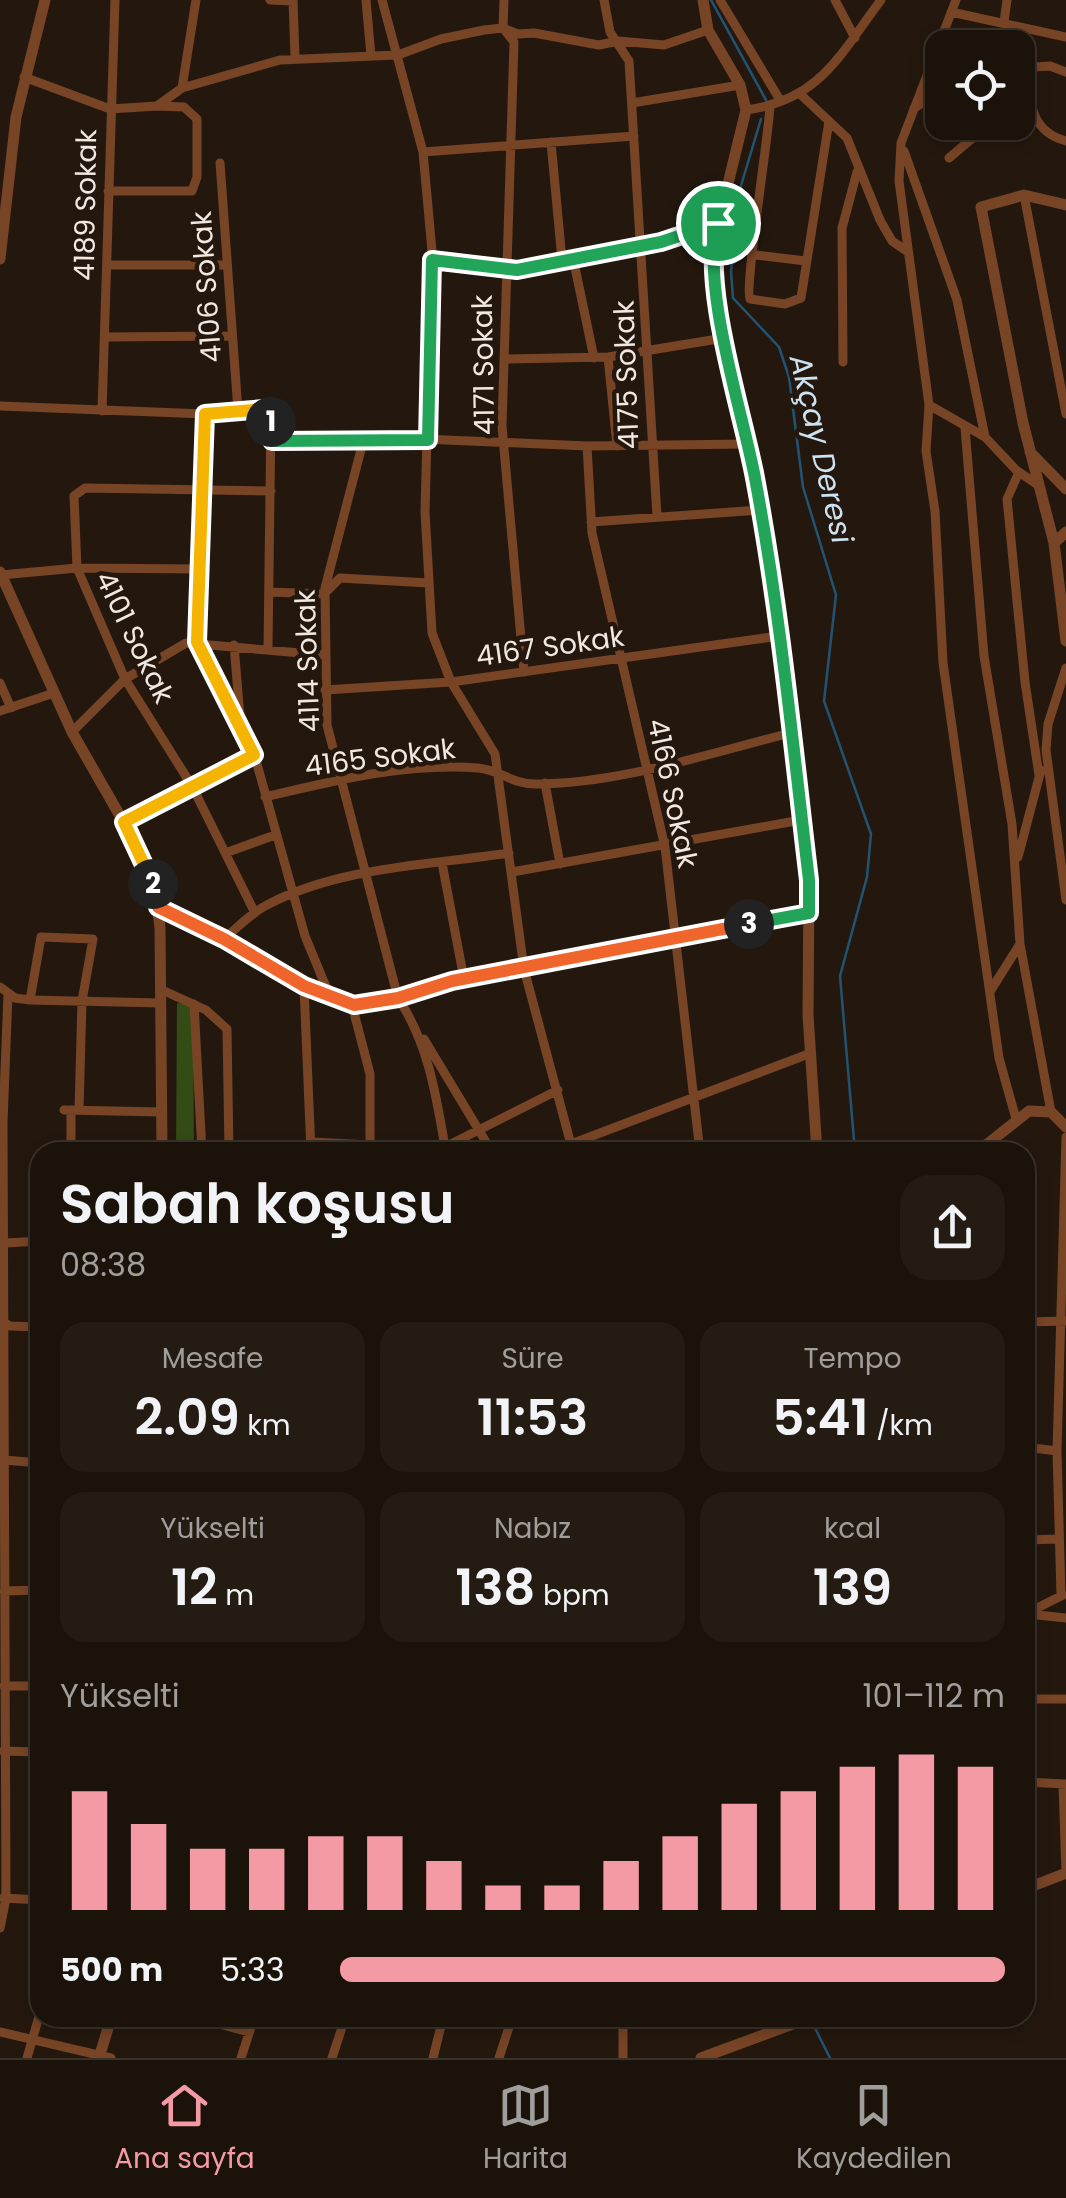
<!DOCTYPE html>
<html lang="tr">
<head>
<meta charset="utf-8">
<style>
	body { margin:0; font-family:Poppins,sans-serif; background:#241b13; color:#f1f3f6; height:100vh; display:flex; flex-direction:column; font-size:38px; white-space:nowrap }
	* { box-sizing:border-box; margin:0 }
	p { font-size:32px; color:#a09e9c }
	.icon { flex:none; width:55px; height:55px; fill:none; stroke:currentColor; stroke-width:2; stroke-linecap:round; stroke-linejoin:round }
	.map { position:relative; flex:1; overflow:hidden }
	.sheet { position:absolute; left:30px; top:1142px; width:1005px; height:885px; display:flex; flex-direction:column; background:#1b120a; border-radius:30px; box-shadow:0 5px 15px #0003,0 0 0 2px #39322b }
	.sheet>* { flex:none }
	.tools { position:absolute; left:925px; top:30px; display:grid; gap:20px }
	.tools a { display:grid; place-items:center; width:110px; height:110px; border-radius:20px; background:#1b120a; box-shadow:0 5px 15px #0003,0 0 0 2px #39322b; font-size:50px }
	.pin { position:absolute; display:grid; place-items:center; width:85px; height:85px; color:#fff; margin:-42px; border:5px solid #fff; border-radius:50%; box-shadow:0 2px 10px #0007 }
	.km { position:absolute; width:50px; height:50px; margin:-25px; border-radius:50%; background:#222; color:#fff; font-size:28px; line-height:50px; text-align:center }
	.round { display:grid; place-items:center; flex:none; width:105px; height:105px; border-radius:30px; background:#241b13 }
	.headline { display:flex; align-items:center; justify-content:space-between; height:170px; padding:0 30px }
	h1 { font-size:55px; font-weight:600; line-height:75px }
	.figures { display:grid; grid-template-columns:repeat(3,1fr); gap:15px; height:170px; padding:10px 30px }
	.figures div { display:grid; align-content:center; border-radius:25px; background:#241b13; text-align:center }
	.figures b { font-size:50px; font-weight:600 }
	.figures small { font-size:28px; font-weight:400 }
	.figures p { font-size:28px }
	.chart { height:280px; padding:20px 30px }
	.chart p { display:flex; justify-content:space-between }
	.chart svg { width:100%; height:180px; margin-top:10px; stroke:#f49aa5; stroke-width:6 }
	ul { padding:0 30px; list-style:none; font-size:32px }
	li { display:grid; grid-template-columns:160px 120px 1fr; align-items:center; height:75px }
	li i { height:25px; border-radius:12px; background:#f49aa5 }
	.menu { display:flex; justify-content:space-around; align-items:center; height:140px; border-top:2px solid #39322b; background:#1b120a; font-size:28px; color:#a09e9c }
	.menu a { display:grid; justify-items:center; gap:5px }
	.menu .on { color:#f49aa5 }
	.map>svg:first-child { display:block }
	.green { fill:#334b14 }
	.lines { fill:none; stroke-linecap:round; stroke-linejoin:round }
	.stream { stroke:#215474; stroke-width:2.5 }
	.minor { stroke:#784426; stroke-width:9 }
	.tertiary { stroke:#784426; stroke-width:11 }
	.split-1-casing { stroke:#fff; stroke-width:20 }
	.split-2-casing { stroke:#fff; stroke-width:20 }
	.split-3-casing { stroke:#fff; stroke-width:20 }
	.split-4-casing { stroke:#fff; stroke-width:20 }
	.split-1 { stroke:#22a559; stroke-width:12 }
	.split-2 { stroke:#f5b400; stroke-width:12 }
	.split-3 { stroke:#f0652b; stroke-width:12 }
	.split-4 { stroke:#22a559; stroke-width:12 }
	.labels { text-anchor:middle; stroke-width:9; stroke-linejoin:round; paint-order:stroke }
	.street-label { font-size:28px; fill:#f1e8e1; stroke:#24180e }
	.water-label { font-size:30px; font-style:italic; fill:#cee3f2; stroke:#24180e }
</style>
</head>
<body>
<div class="map">
<svg width="1066" height="2058" viewBox="0 0 1066 2058">
	<rect width="100%" height="100%" fill="#24180e"/>
	<path class="green" d="M177 1003 187 1004 193 1012 194 1152H176Z"/>
	<g class="lines">
		<path class="stream" d="M711 0 766 100
			M761 119 740 189 731 271 733 298 779 347 789 377 803 487 836 595 824 701 871 834 867 877 840 976 855 1152
			M813 2024 830 2058"/>
		<path class="minor" d="M270 0 293 1
			M293 0 295 57
			M366 0 371 56
			M382 0 423 152 432 251 425 512 432 633 451 682 495 754 524 969 573 1152
			M504 0 503 28 514 42 502 426 524 672
			M604 0 610 32 629 61 657 516
			M720 0 780 100
			M835 0 855 38
			M956 0 901 143 899 181 929 405 926 451 935 511 943 663 999 1058 1016 1119
			M951 12 1066 37
			M1004 22 1007 0
			M1027 66C1030 98 1028 131 1066 141
			M1018 68 1050 66 1066 72
			M24 77 110 109 157 106 182 88 280 60 398 55 441 39 484 30 503 28 518 34 534 33 599 45 618 41 664 45 708 30
			M182 88 196 0
			M799 93 847 138 880 220 892 241 908 252
			M632 103 740 85
			M770 106C769 134 744 290 750 299L785 304 801 298 829 121
			M914 108 942 92
			M746 110C821 100 840 54 881 0
			M1018 119 1033 116
			M551 142 562 260
			M904 151 957 300 985 437
			M423 152 634 136
			M949 158 982 130 1000 122
			M108 191H192L197 177V119L184 107 157 106
			M1024 195 1066 414
			M755 255 806 261
			M573 258 594 358
			M432 260 517 270 661 242 718 223
			M107 265H227
			M105 337 232 336
			M608 357 617 446
			M504 359 608 357 724 338
			M843 362 842 228 857 172
			M929 405 985 437 1016 470 1038 485
			M0 406 205 414 238 411 220 163
			M102 411 115 0
			M238 411 264 409 271 416 268 648
			M205 414 199 653 250 739 305 936 331 999
			M965 428 984 656 1012 824 1020 944 1051 1112
			M364 438 325 588 327 725 398 998C428 1043 436 1094 445 1147
			M272 441 377 437 587 446 747 444
			M587 446 592 533 665 847 700 1152
			M1019 472 1007 499 1025 682 1039 775
			M591 522 760 510
			M1 575 77 568 199 569
			M269 592 324 594 340 578 429 583
			M234 645 240 717
			M1066 668 1048 724 1046 750 1066 900
			M0 683 11 708
			M325 690 451 682 779 636
			M0 711 54 693
			M72 732 125 679 186 643 324 655
			M545 783 560 864
			M265 797C333 781 408 762 478 768 500 770 512 784 535 784 620 784 709 753 791 733
			M124 822 254 755
			M228 852 275 835
			M1018 857 1041 770
			M442 863 464 979
			M512 872 801 820
			M158 907 343 1004 398 998 452 981 809 913
			M255 913 192 786 125 679 77 568 74 496 85 488 271 491
			M224 939C238 927 251 913 267 905 338 867 430 865 509 853
			M0 987 15 998 30 1000 161 1003
			M304 987 311 1152
			M162 990 206 1010 227 1029 229 1152
			M991 990 1020 944
			M30 1000 41 937 93 939 82 1001 79 1110
			M194 1004 202 1152
			M352 1005 370 1074V1152
			M424 1039 492 1152
			M64 1110 162 1112
			M312 1142 370 1145
			M571 1144 811 1053
			M71 1152V1110
			M445 1152V1147L558 1090
			M6 1243 40 1241
			M3 1322 10 1326 40 1327
			M1025 1322 1066 1321
			M1025 1447 1057 1451
			M4 1460 40 1463
			M1025 1540 1059 1539
			M4 1591 40 1590
			M1061 1595 1057 1451 1066 1137
			M1025 1614 1063 1595
			M1028 1614 1066 1618
			M4 1686H40
			M1025 1699H1066
			M3 1751 40 1752
			M1025 1782 1066 1784
			M1063 1785 1066 1872
			M3 1898 40 1900
			M0 1928 6 1898 3 1122 8 994
			M197 2018 249 2032
			M0 2032 111 2058
			M27 2058 40 2013
			M241 2058 254 2018
			M332 2058 345 2018
			M433 2058 443 2018
			M499 2058 512 2018
			M623 2058V2018"/>
		<path class="tertiary" d="M703 0 708 30 740 85 746 110 716 233 715 257 724 343 755 478 809 880 808 1015 817 1152
			M1066 205 1024 195 981 207 1023 423 1054 543 1066 641
			M0 259 16 117 45 0
			M1030 452 1066 489
			M1054 543 1066 532
			M0 572 72 732 143 856 155 888 160 928 162 1152
			M945 1152 986 1145 1029 1111 1051 1112 1066 1127
			M1025 1889 1066 1873
			M99 2058 111 2018
			M701 2058 809 2018"/>
	</g>
	<g class="lines">
		<g class="split-1-casing">
			<path id="split-1" d="M271 422 272 441 428 440 432 260 517 270 661 242 718 223"/>
		</g>
		<g class="split-2-casing">
			<path id="split-2" d="M153 884 124 822 254 755 197 642 205 414 264 409 271 412V422"/>
		</g>
		<g class="split-3-casing">
			<path id="split-3" d="M153 884 158 907 224 939 304 986 354 1005 398 998 452 981 749 924"/>
		</g>
		<g class="split-4-casing">
			<path id="split-4" d="M718 223C700 285 743 413 755 478 780 611 793 746 809 880V913L749 924"/>
		</g>
		<use href="#split-1" class="split-1"/>
		<use href="#split-2" class="split-2"/>
		<use href="#split-3" class="split-3"/>
		<use href="#split-4" class="split-4"/>
	</g>
	<g class="labels">
		<g class="street-label">
			<text transform="translate(85 205) rotate(-89)" y="10">4189 Sokak</text>
			<text transform="translate(206 287) rotate(-94)" y="10">4106 Sokak</text>
			<text transform="translate(483 365) rotate(-91)" y="10">4171 Sokak</text>
			<text transform="translate(626 375) rotate(-92)" y="10">4175 Sokak</text>
			<text transform="translate(135 637) rotate(64)" y="10">4101 Sokak</text>
			<text transform="translate(550 646) rotate(-8)" y="10">4167 Sokak</text>
			<text transform="translate(307 661) rotate(-92)" y="10">4114 Sokak</text>
			<text transform="translate(380 757) rotate(-7)" y="10">4165 Sokak</text>
			<text transform="translate(673 793) rotate(78)" y="10">4166 Sokak</text>
		</g>
		<g class="water-label">
			<text transform="translate(821 449) rotate(77)" y="10">Akçay Deresi</text>
		</g>
	</g>
</svg>
<div class="tools">
<a><svg class="icon" aria-label="locate" viewBox="0 0 24 24"><circle cx="12" cy="12" r="6"/><path d="M12 2v4M12 18v4M2 12h4M18 12h4"/></svg></a>
</div>
<div class="pin" style="left:718px;top:223px;background:#1e9e55"><svg class="icon" aria-label="arrive" viewBox="0 0 24 24"><path d="M6 21V4h12l-3 4 3 4H6"/></svg></div>
<b class="km" style="left:271px;top:422px">1</b>
<b class="km" style="left:153px;top:884px">2</b>
<b class="km" style="left:749px;top:924px">3</b>
<section class="sheet">
<div class="headline"><div><h1>Sabah koşusu</h1><p>08:38</p></div><a class="round"><svg class="icon" aria-label="share" viewBox="0 0 24 24"><path d="M12 15V3M7 8l5-5 5 5M5 13v7h14v-7"/></svg></a></div>
<div class="figures">
<div><p>Mesafe</p><b>2.09<small> km</small></b></div>
<div><p>Süre</p><b>11:53</b></div>
<div><p>Tempo</p><b>5:41<small> /km</small></b></div>
</div>
<div class="figures">
<div><p>Yükselti</p><b>12<small> m</small></b></div>
<div><p>Nabız</p><b>138<small> bpm</small></b></div>
<div><p>kcal</p><b>139</b></div>
</div>
<div class="chart"><p><span>Yükselti</span>101–112 m</p>
<svg viewBox="0 0 160 44" preserveAspectRatio="none"><path d="M5 44V15M15 44V23M25 44V29M35 44V29M45 44V26M55 44V26M65 44V32M75 44V38M85 44V38M95 44V32M105 44V26M115 44V18M125 44V15M135 44V9M145 44V6M155 44V9"/></svg>
</div>
<ul>
<li><b>500 m</b>5:33<i style="width:100%"></i></li>
</ul>
</section>
</div>
<nav class="menu">
<a class="on"><svg class="icon" aria-label="home" viewBox="0 0 24 24"><path d="M3 11l9-7 9 7M6 9v11h12V9"/></svg>Ana sayfa</a>
<a><svg class="icon" aria-label="map" viewBox="0 0 24 24"><path d="M3 6l6-2 6 2 6-2v14l-6 2-6-2-6 2zM9 4v14M15 6v14"/></svg>Harita</a>
<a><svg class="icon" aria-label="saved" viewBox="0 0 24 24"><path d="M7 4h10v16l-5-4-5 4z"/></svg>Kaydedilen</a>
</nav>
</body>
</html>
